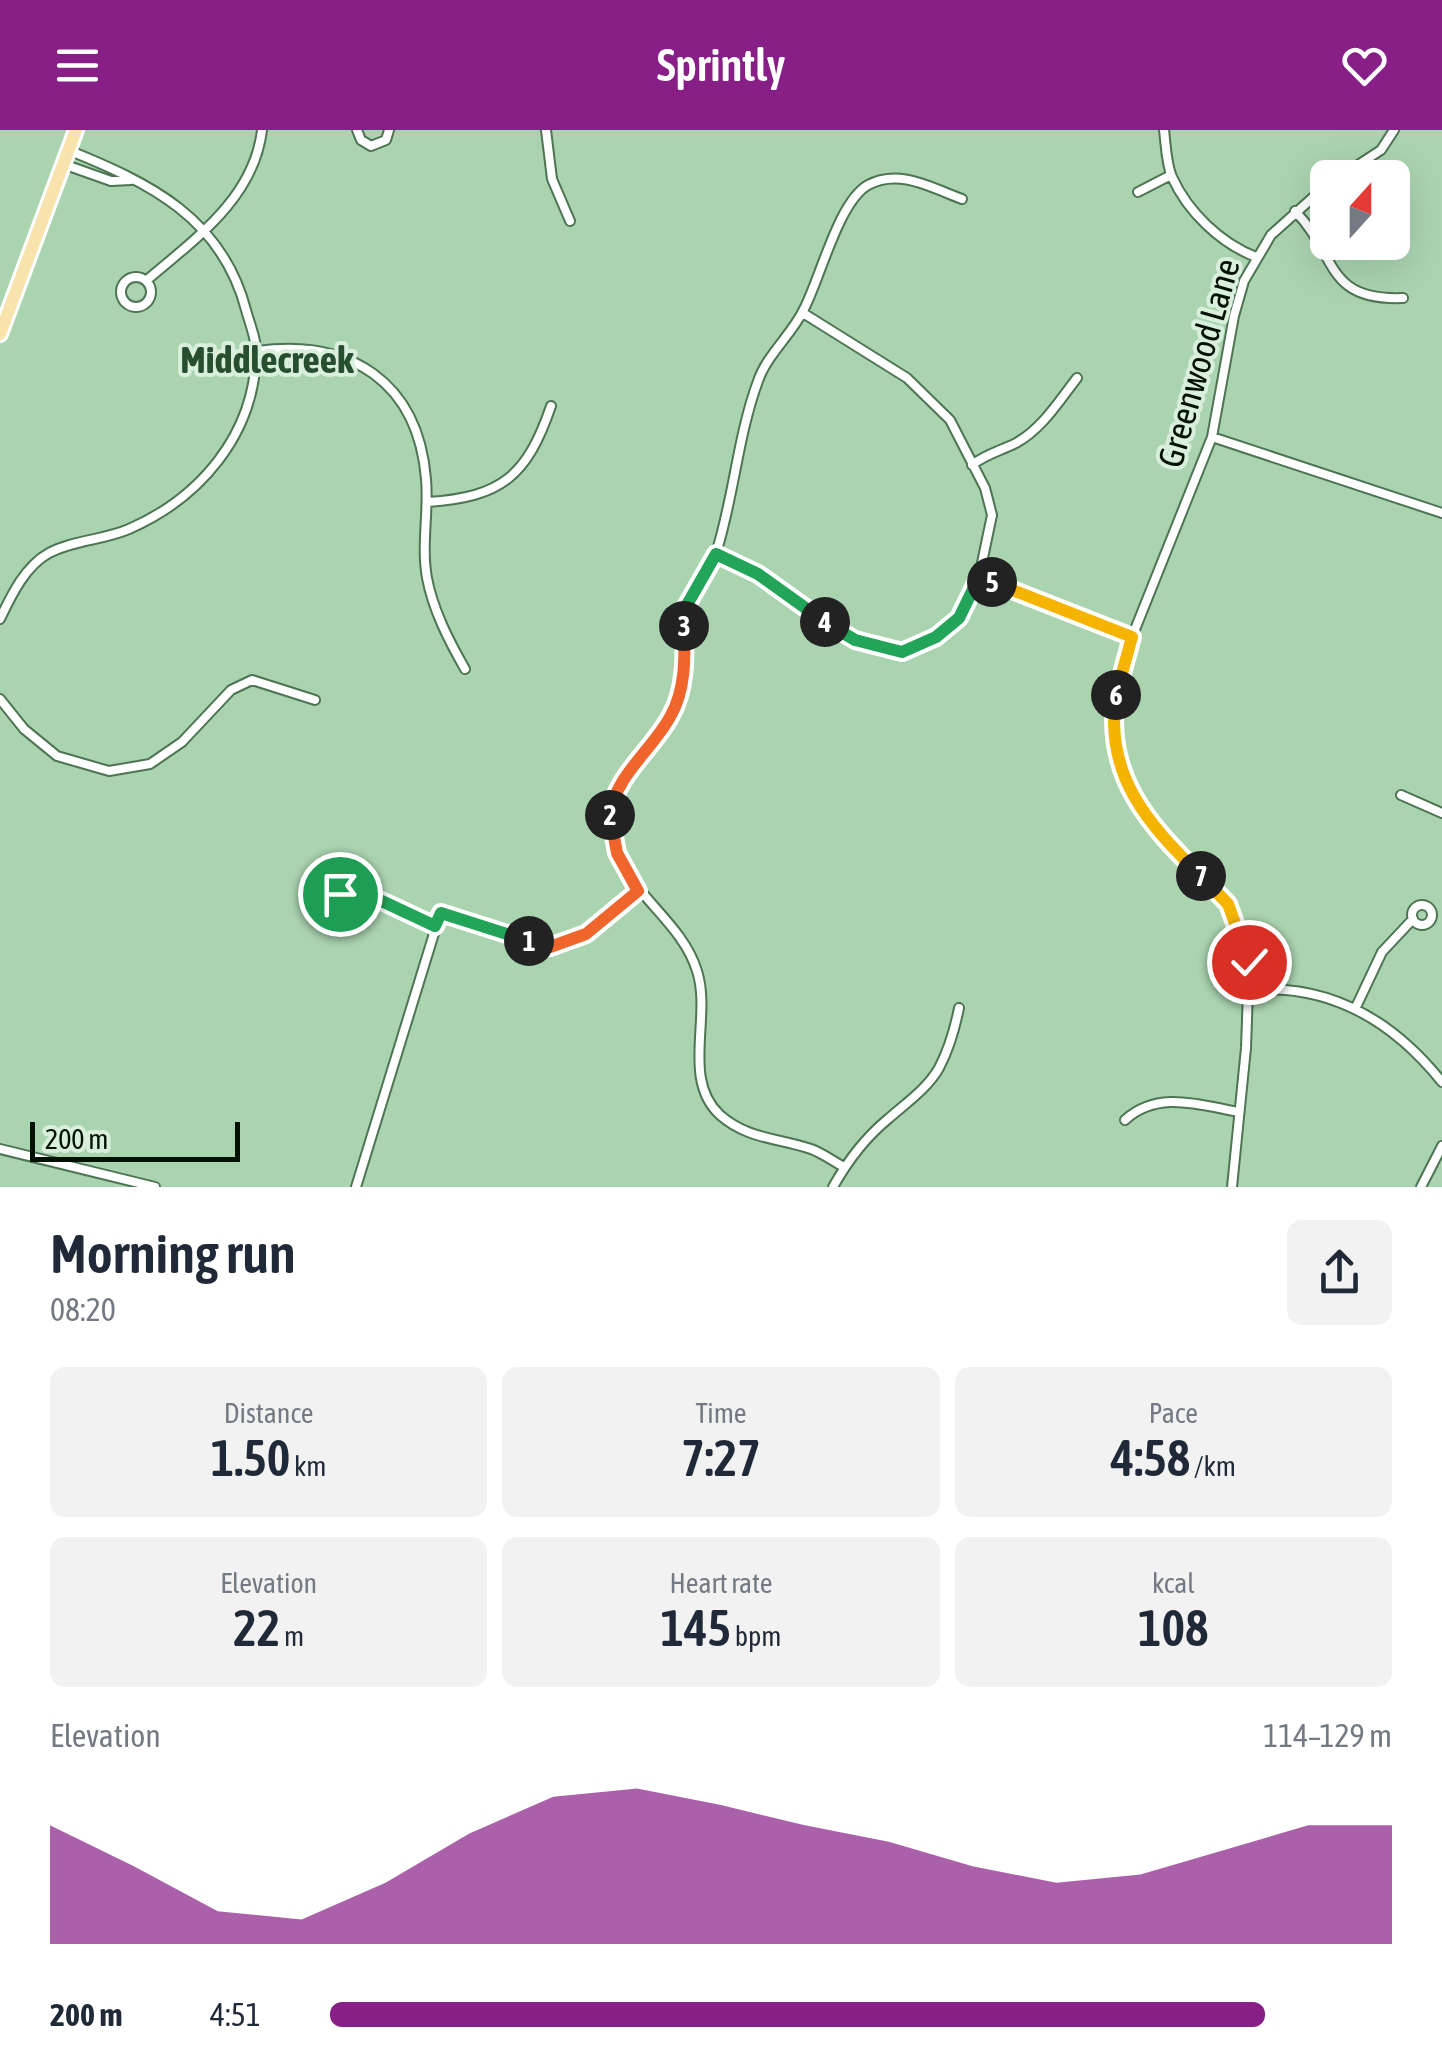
<!DOCTYPE html>
<html lang="en">
<head>
<meta charset="utf-8">
<style>
	body { margin:0; font-family:"Asap Condensed",sans-serif; background:#f2f2f3; color:#1f2937; height:100vh; display:flex; flex-direction:column; font-size:38px; white-space:nowrap }
	* { box-sizing:border-box; margin:0 }
	p { font-size:32px; color:#747a83 }
	.icon { flex:none; width:55px; height:55px; fill:none; stroke:currentColor; stroke-width:2; stroke-linecap:round; stroke-linejoin:round }
	.map { position:relative; height:1057px; overflow:hidden }
	.drawer { display:flex; flex-direction:column; background:#fff; flex:1 }
	.drawer>* { flex:none }
	.needle { width:65px; rotate:21deg }
	.buttons { position:absolute; left:1310px; top:30px; display:grid; gap:20px }
	.buttons a { display:grid; place-items:center; width:100px; height:100px; border-radius:15px; background:#fff; box-shadow:0 10px 40px #0002; font-size:50px }
	.scale { position:absolute; left:30px; bottom:25px; width:210px; box-sizing:border-box; padding-left:10px; border:5px solid #031105; border-top:0; font-size:28px; line-height:35px; white-space:nowrap; color:#031105; -webkit-text-stroke:8px #d9efdc; paint-order:stroke }
	.pin { position:absolute; display:grid; place-items:center; width:85px; height:85px; color:#fff; margin:-42px; border:5px solid #fff; border-radius:50%; box-shadow:0 2px 10px #0007 }
	.km { position:absolute; width:50px; height:50px; margin:-25px; border-radius:50%; background:#222; color:#fff; font-size:28px; line-height:50px; text-align:center }
	.round { display:grid; place-items:center; flex:none; width:105px; height:105px; border-radius:15px; background:#f2f2f3 }
	.overview { display:flex; align-items:center; justify-content:space-between; height:170px; padding:0 50px }
	h1 { font-size:55px; font-weight:600; line-height:75px }
	.figures { display:grid; grid-template-columns:repeat(3,1fr); gap:15px; height:170px; padding:10px 50px }
	.figures div { display:grid; align-content:center; border-radius:15px; background:#f2f2f3; text-align:center }
	.figures b { font-size:50px; font-weight:600 }
	.figures small { font-size:28px; font-weight:400 }
	.figures p { font-size:28px }
	.chart { height:280px; padding:20px 50px }
	.chart p { display:flex; justify-content:space-between }
	.chart svg { width:100%; height:180px; margin-top:10px; fill:#881f86; opacity:.7 }
	ul { padding:0 50px; list-style:none; font-size:32px }
	li { display:grid; grid-template-columns:160px 120px 1fr; align-items:center; height:75px }
	li i { height:25px; border-radius:12px; background:#881f86 }
	header { display:flex; justify-content:space-between; align-items:center; height:130px; padding:0 50px; background:#881f86; color:#fff; font-size:45px; font-weight:600 }
	.map>svg:first-child { display:block }
	.lines { fill:none; stroke-linecap:round; stroke-linejoin:round }
	.minor-casing { stroke:#4d7453; stroke-width:12 }
	.primary-casing { stroke:#fff; stroke-width:18 }
	.minor { stroke:#fff; stroke-width:8 }
	.primary { stroke:#f8e3ad; stroke-width:12 }
	.split-1-casing { stroke:#fff; stroke-width:20 }
	.split-2-casing { stroke:#fff; stroke-width:20 }
	.split-3-casing { stroke:#fff; stroke-width:20 }
	.split-4-casing { stroke:#fff; stroke-width:20 }
	.split-5-casing { stroke:#fff; stroke-width:20 }
	.split-6-casing { stroke:#fff; stroke-width:20 }
	.split-7-casing { stroke:#fff; stroke-width:20 }
	.split-8-casing { stroke:#fff; stroke-width:20 }
	.split-1 { stroke:#22a559; stroke-width:12 }
	.split-2 { stroke:#f0652b; stroke-width:12 }
	.split-3 { stroke:#f0652b; stroke-width:12 }
	.split-4 { stroke:#22a559; stroke-width:12 }
	.split-5 { stroke:#22a559; stroke-width:12 }
	.split-6 { stroke:#f5b400; stroke-width:12 }
	.split-7 { stroke:#f5b400; stroke-width:12 }
	.split-8 { stroke:#f5b400; stroke-width:12 }
	.labels { text-anchor:middle; stroke-width:8; stroke-linejoin:round; paint-order:stroke }
	.street-label { font-size:35px; fill:#031105; stroke:#d9efdc }
	.neighbourhood-label { font-size:38px; font-weight:bold; fill:#274e2f; stroke:#d9efdc }
</style>
</head>
<body>
<header><svg class="icon" aria-label="menu" viewBox="0 0 24 24"><path d="M4 6h16M4 12h16M4 18h16"/></svg>Sprintly<svg class="icon" aria-label="heart" viewBox="0 0 24 24"><path d="M12 20l-8-8c-3-5 5-10 8-4 3-6 11-1 8 4z"/></svg></header>
<div class="map">
<svg width="1442" height="1057" viewBox="0 0 1442 1057">
	<rect width="100%" height="100%" fill="#aad4b0"/>
	<g class="lines">
		<g class="minor-casing">
			<path id="minor" d="M357 0 361 10 371 16 386 10 389 0
				M546 0 552 49 570 91
				M1164 0C1166 15 1166 33 1172 47 1188 82 1220 113 1256 127
				M63 34 111 51 131 50
				M1338 48 1381 20 1394 0
				M1138 62 1171 45
				M1295 81C1338 125 1324 171 1403 168
				M121 162a15 15 0 1 1 30 0a15 15 0 1 1-30 0Z
				M147 150C195 109 254 68 262 0
				M257 221C350 208 418 252 426 349 429 382 421 415 427 448 433 480 449 511 465 539
				M1212 307 1442 383
				M972 335C986 324 1000 321 1016 313 1042 299 1059 271 1077 248
				M428 372C502 367 527 346 551 276
				M716 423 758 444 800 476 855 510 902 522 936 507 959 488 979 447 992 385 985 358 950 290 907 248 803 183
				M979 447 1132 507
				M0 489C11 466 25 436 49 423 73 410 104 410 129 399 200 368 254 305 256 225 257 210 250 195 246 180 222 88 150 53 68 20
				M0 569 24 599 57 626 109 641 150 634 182 612 231 560 252 550 315 570
				M1401 665 1442 683
				M312 762 371 766 435 796
				M1412 785a10 10 0 1 1 20 0a10 10 0 1 1-20 0Z
				M1249 860C1330 853 1393 891 1442 952
				M1356 877 1382 822 1413 789
				M1125 990C1158 960 1199 975 1239 982
				M0 1019 155 1057
				M844 1037C833 1031 822 1023 811 1019 778 1008 747 1009 720 985 681 949 712 887 697 841 680 785 613 756 610 694 607 643 671 605 682 555 687 531 678 503 684 480 690 458 710 441 717 420 734 365 738 305 758 251 767 225 791 205 803 181 820 150 838 72 868 55 899 38 932 58 962 69
				M356 1057 440 784 551 817 586 804 639 761
				M833 1057C847 1032 866 1007 888 989 906 973 927 959 939 938 949 919 955 898 959 878
				M1232 1057 1246 918 1249 832 1227 774 1170 716 1134 672 1118 631 1112 592 1118 549 1132 507 1212 307 1234 186 1244 151 1271 105 1328 54
				M1421 1057 1442 1016"/>
		</g>
		<g class="primary-casing">
			<path id="primary" d="M0 204 76 0"/>
		</g>
		<use href="#minor" class="minor"/>
		<use href="#primary" class="primary"/>
	</g>
	<g class="lines">
		<g class="split-1-casing">
			<path id="split-1" d="M340 764 371 766 435 796 441 783 529 811"/>
		</g>
		<g class="split-2-casing">
			<path id="split-2" d="M529 811 550 817 586 804 638 761 617 723 610 685"/>
		</g>
		<g class="split-3-casing">
			<path id="split-3" d="M610 685C615 646 652 620 670 587 686 560 685 526 684 496"/>
		</g>
		<g class="split-4-casing">
			<path id="split-4" d="M684 496V480L716 424 758 444 825 492"/>
		</g>
		<g class="split-5-casing">
			<path id="split-5" d="M825 492 855 510 902 522 936 507 959 488 979 447 992 452"/>
		</g>
		<g class="split-6-casing">
			<path id="split-6" d="M992 452 1132 507 1116 565"/>
		</g>
		<g class="split-7-casing">
			<path id="split-7" d="M1116 565C1104 645 1147 693 1201 746"/>
		</g>
		<g class="split-8-casing">
			<path id="split-8" d="M1201 746 1228 774 1249 832"/>
		</g>
		<use href="#split-1" class="split-1"/>
		<use href="#split-2" class="split-2"/>
		<use href="#split-3" class="split-3"/>
		<use href="#split-4" class="split-4"/>
		<use href="#split-5" class="split-5"/>
		<use href="#split-6" class="split-6"/>
		<use href="#split-7" class="split-7"/>
		<use href="#split-8" class="split-8"/>
	</g>
	<g class="labels">
		<g class="street-label">
			<text transform="translate(1199 233) rotate(-74)" y="12">Greenwood Lane</text>
		</g>
		<g class="neighbourhood-label">
			<text x="267" y="243">Middlecreek</text>
		</g>
	</g>
</svg>
<div class="buttons">
<a><svg class="needle" viewBox="-14 -14 28 28"><path d="M0-13l5 13h-10z" fill="#e53935"/><path d="M0 13l5-13h-10z" fill="#747a83"/></svg></a>
</div>
<div class="scale">200 m</div>
<div class="pin" style="left:340px;top:764px;background:#1e9e55"><svg class="icon" aria-label="arrive" viewBox="0 0 24 24"><path d="M6 21V4h12l-3 4 3 4H6"/></svg></div>
<div class="pin" style="left:1249px;top:832px;background:#d93025"><svg class="icon" aria-label="check" viewBox="0 0 24 24"><path d="M5 12l5 5 9-10"/></svg></div>
<b class="km" style="left:529px;top:811px">1</b>
<b class="km" style="left:610px;top:685px">2</b>
<b class="km" style="left:684px;top:496px">3</b>
<b class="km" style="left:825px;top:492px">4</b>
<b class="km" style="left:992px;top:452px">5</b>
<b class="km" style="left:1116px;top:565px">6</b>
<b class="km" style="left:1201px;top:746px">7</b>
</div>
<section class="drawer">
<div class="overview"><div><h1>Morning run</h1><p>08:20</p></div><a class="round"><svg class="icon" aria-label="share" viewBox="0 0 24 24"><path d="M12 15V3M7 8l5-5 5 5M5 13v7h14v-7"/></svg></a></div>
<div class="figures">
<div><p>Distance</p><b>1.50<small> km</small></b></div>
<div><p>Time</p><b>7:27</b></div>
<div><p>Pace</p><b>4:58<small> /km</small></b></div>
</div>
<div class="figures">
<div><p>Elevation</p><b>22<small> m</small></b></div>
<div><p>Heart rate</p><b>145<small> bpm</small></b></div>
<div><p>kcal</p><b>108</b></div>
</div>
<div class="chart"><p><span>Elevation</span>114–129 m</p>
<svg viewBox="0 0 160 44" preserveAspectRatio="none"><path d="M0 44V15L10 25L20 36L30 38L40 29L50 17L60 8L70 6L80 10L90 15L100 19L110 25L120 29L130 27L140 21L150 15L160 15V44z"/></svg>
</div>
<ul>
<li><b>200 m</b>4:51<i style="width:88%"></i></li>
</ul>
</section>
</body>
</html>
